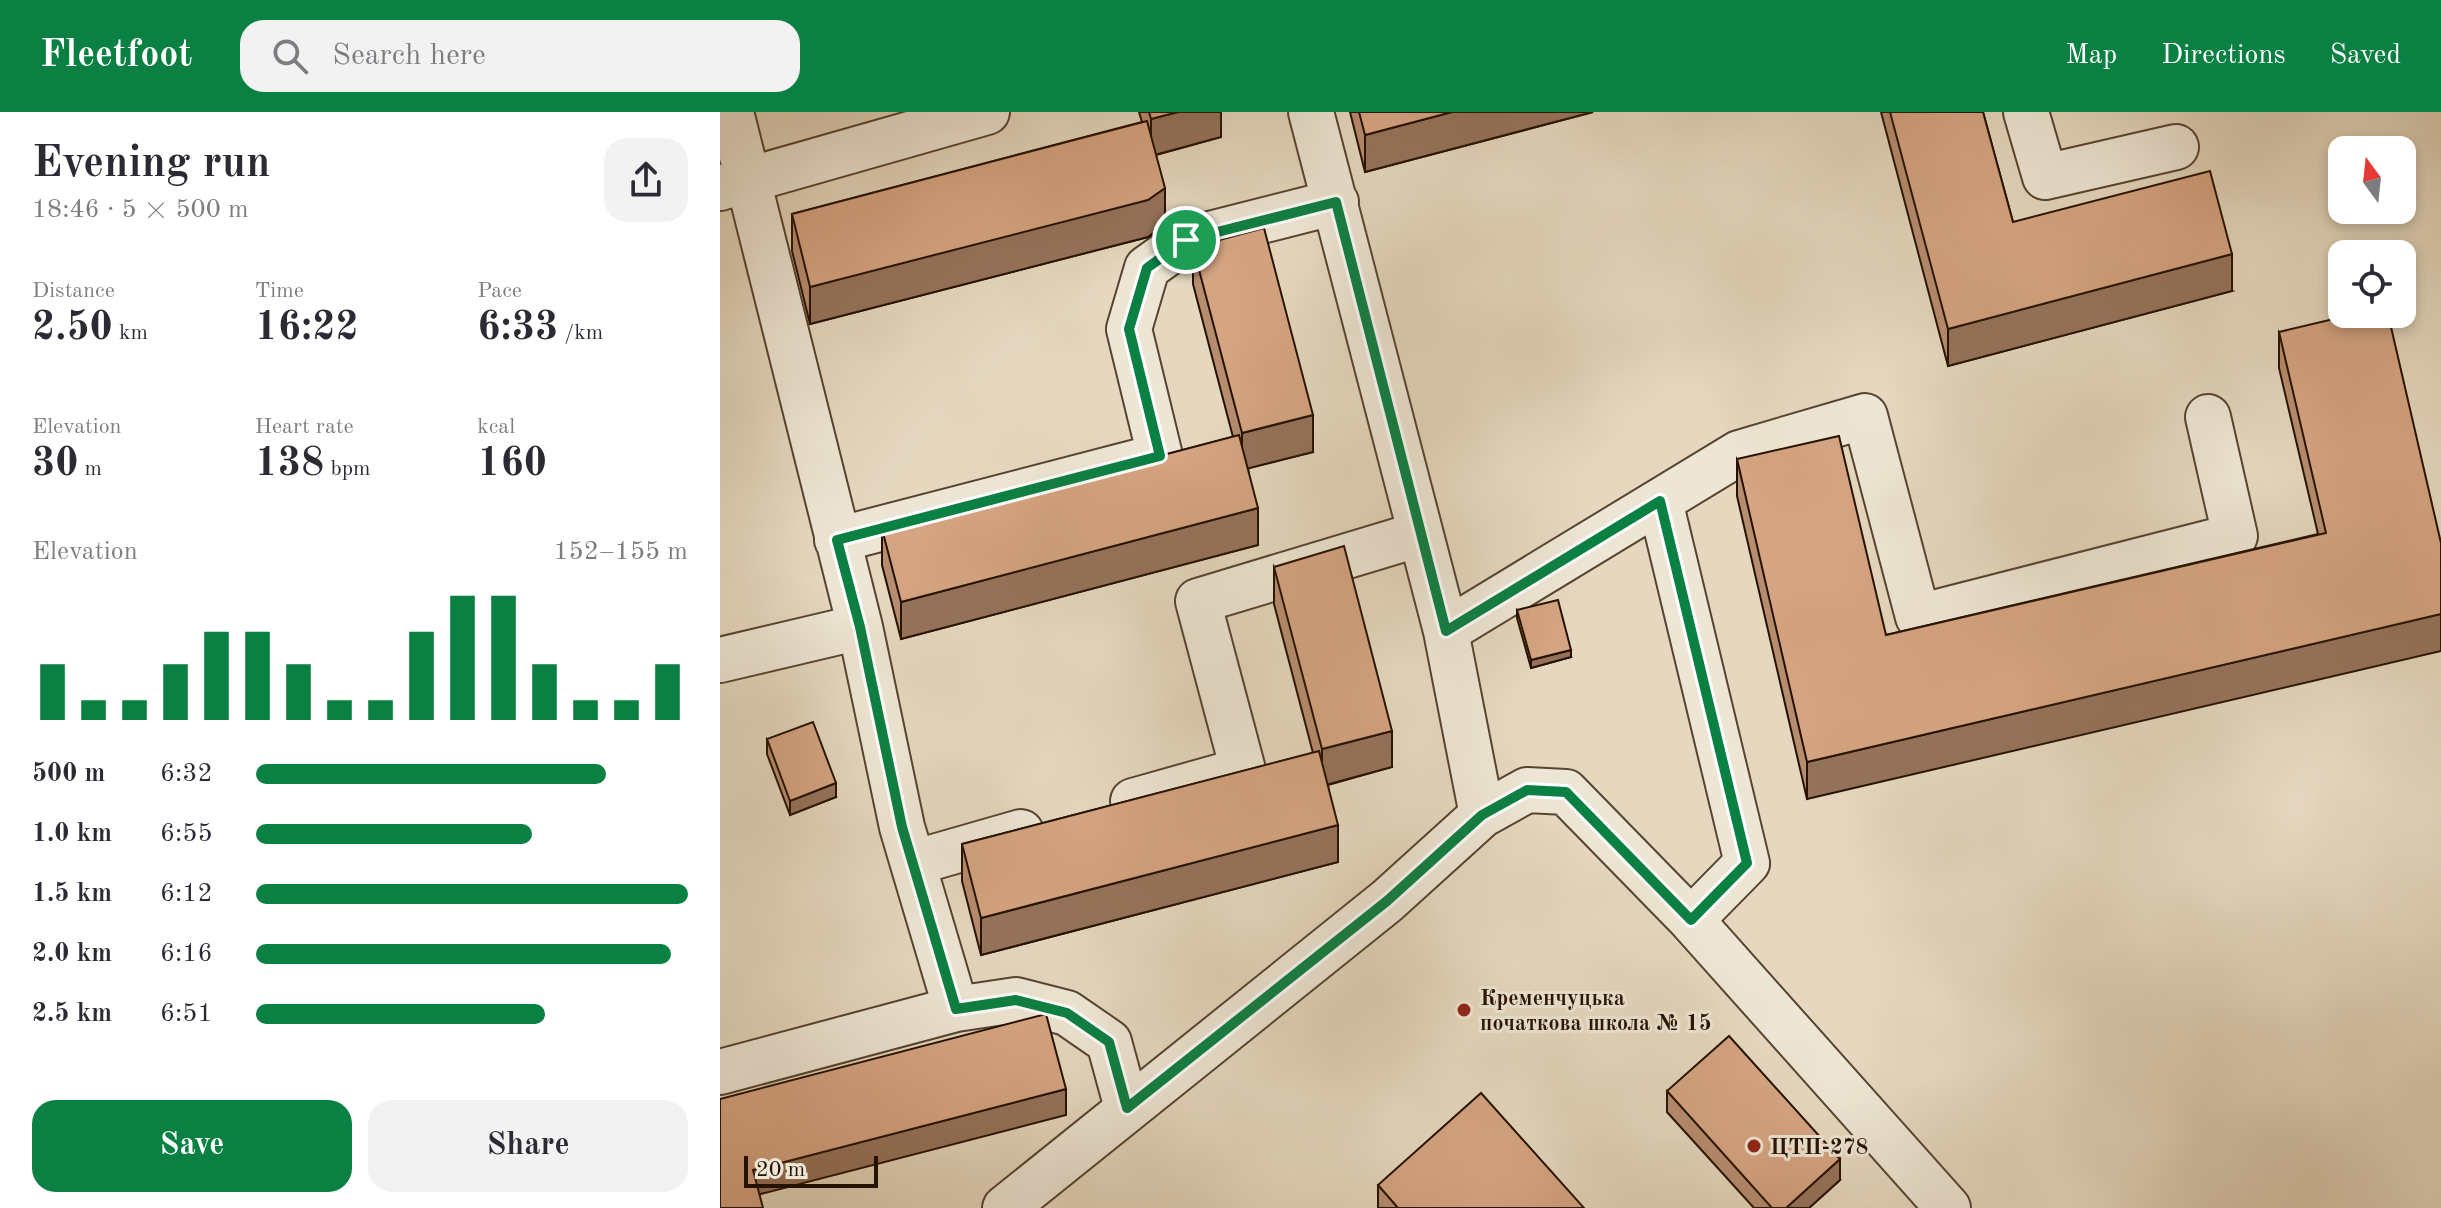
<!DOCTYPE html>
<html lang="en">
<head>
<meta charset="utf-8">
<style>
	body { margin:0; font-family:"Old Standard TT",serif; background:#f2f2f3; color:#2b2b33; height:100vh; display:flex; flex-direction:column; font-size:30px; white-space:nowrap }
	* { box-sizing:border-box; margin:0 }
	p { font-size:26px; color:#7c7c81 }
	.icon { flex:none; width:44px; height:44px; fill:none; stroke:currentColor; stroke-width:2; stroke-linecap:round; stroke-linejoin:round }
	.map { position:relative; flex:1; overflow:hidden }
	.side { display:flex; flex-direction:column; background:#fff; width:720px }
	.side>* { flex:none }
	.needle { width:52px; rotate:345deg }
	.tools { position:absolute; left:1608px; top:24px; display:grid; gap:16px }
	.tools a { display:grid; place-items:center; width:88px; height:88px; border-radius:16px; background:#fff; box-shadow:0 4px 12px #0003; font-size:40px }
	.scale { position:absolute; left:24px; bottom:20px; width:134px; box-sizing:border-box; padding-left:8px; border:4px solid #261200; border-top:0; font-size:22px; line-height:28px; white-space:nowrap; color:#261200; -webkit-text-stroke:6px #eee6d5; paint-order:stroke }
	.pin { position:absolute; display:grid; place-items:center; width:68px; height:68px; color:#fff; margin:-34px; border:4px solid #fff; border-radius:50%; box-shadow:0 2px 8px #0007 }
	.round { display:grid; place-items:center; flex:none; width:84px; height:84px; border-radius:24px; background:#f2f2f3 }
	.headline { display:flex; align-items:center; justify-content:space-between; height:136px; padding:0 32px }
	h1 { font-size:44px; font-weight:600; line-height:60px }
	.figures { display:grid; grid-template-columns:repeat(3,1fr); gap:12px; height:136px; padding:8px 32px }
	.figures div { display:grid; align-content:center }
	.figures b { font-size:40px; font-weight:600 }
	.figures small { font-size:22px; font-weight:400 }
	.figures p { font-size:22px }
	.chart { height:224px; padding:16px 32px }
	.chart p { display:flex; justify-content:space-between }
	.chart svg { width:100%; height:144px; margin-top:8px; stroke:#0b8043; stroke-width:6 }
	.button { display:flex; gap:16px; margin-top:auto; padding:16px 32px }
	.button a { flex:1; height:92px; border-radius:24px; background:#0b8043; color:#fff; font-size:32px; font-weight:600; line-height:92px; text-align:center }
	.button a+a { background:#f2f2f3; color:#2b2b33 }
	ul { padding:0 32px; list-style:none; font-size:26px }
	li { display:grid; grid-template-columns:128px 96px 1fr; align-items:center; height:60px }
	li i { height:20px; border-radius:10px; background:#0b8043 }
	header { display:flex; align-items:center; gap:48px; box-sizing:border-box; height:112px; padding:0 40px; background:#0b8043; color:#fff }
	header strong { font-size:38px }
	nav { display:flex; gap:44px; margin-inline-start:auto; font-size:28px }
	.search { width:560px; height:72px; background:#f2f2f3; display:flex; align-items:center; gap:20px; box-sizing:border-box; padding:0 28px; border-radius:24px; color:#7c7c81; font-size:30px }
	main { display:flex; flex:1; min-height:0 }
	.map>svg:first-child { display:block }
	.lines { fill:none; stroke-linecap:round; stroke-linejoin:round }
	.street-casing { stroke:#564430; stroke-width:48 }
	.street { stroke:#eee6d5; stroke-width:44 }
	.wall { fill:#b78d70; stroke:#261200; stroke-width:2 }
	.shaded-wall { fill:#95735b; stroke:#261200; stroke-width:2 }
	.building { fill:#d5a482; stroke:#261200; stroke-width:2 }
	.route-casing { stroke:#fff; stroke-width:16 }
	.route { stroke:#0b8043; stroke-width:10 }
	.poi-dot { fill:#8f2418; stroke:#eee6d5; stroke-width:3 }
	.labels { text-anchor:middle; stroke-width:6; stroke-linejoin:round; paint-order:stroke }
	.poi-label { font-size:22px; font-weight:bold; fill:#261200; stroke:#eee6d5; text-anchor:start }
</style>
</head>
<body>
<header>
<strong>Fleetfoot</strong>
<div class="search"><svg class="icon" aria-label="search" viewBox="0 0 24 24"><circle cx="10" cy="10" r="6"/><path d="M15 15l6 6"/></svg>Search here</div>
<nav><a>Map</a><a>Directions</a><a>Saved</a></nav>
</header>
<main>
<section class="side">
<div class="headline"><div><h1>Evening run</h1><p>18:46 · 5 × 500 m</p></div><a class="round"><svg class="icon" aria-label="share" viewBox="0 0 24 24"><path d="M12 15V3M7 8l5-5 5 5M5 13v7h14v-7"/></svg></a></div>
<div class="figures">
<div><p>Distance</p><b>2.50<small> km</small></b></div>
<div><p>Time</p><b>16:22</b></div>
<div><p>Pace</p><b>6:33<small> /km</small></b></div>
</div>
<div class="figures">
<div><p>Elevation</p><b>30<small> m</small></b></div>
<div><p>Heart rate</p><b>138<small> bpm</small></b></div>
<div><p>kcal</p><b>160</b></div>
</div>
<div class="chart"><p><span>Elevation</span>152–155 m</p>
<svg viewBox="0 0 160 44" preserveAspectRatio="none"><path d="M5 44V27M15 44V38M25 44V38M35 44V27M45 44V17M55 44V17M65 44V27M75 44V38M85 44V38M95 44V17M105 44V6M115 44V6M125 44V27M135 44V38M145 44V38M155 44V27"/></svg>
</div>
<ul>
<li><b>500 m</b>6:32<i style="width:81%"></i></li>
<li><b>1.0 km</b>6:55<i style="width:64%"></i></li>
<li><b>1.5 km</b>6:12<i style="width:100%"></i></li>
<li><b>2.0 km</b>6:16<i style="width:96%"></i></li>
<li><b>2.5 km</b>6:51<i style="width:67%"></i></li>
</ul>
<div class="button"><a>Save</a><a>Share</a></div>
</section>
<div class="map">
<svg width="1721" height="1096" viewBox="0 0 1721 1096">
	<rect width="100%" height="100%" fill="#e5d8bf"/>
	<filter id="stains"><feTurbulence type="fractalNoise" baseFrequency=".0025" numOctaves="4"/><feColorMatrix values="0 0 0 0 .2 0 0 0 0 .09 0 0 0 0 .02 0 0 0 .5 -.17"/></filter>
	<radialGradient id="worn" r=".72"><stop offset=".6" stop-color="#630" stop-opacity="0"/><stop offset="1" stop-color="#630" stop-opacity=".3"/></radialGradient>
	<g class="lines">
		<g class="street-casing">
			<path id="street" d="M11 0 140 515 182 715 236 897
				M591 0 726 519 762 703
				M1306 0 1325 65 1456 35
				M0 76 267 0
				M940 389 1027 751 971 808
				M117 428 440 344 409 217 427 156 466 128 616 90
				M726 519 1019 341 1145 304 1198 505 1515 424 1488 305
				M0 548 140 515
				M413 689 523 658 478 489 700 422
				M193 751 301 720
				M0 960 236 897 296 888 347 901 389 930 407 996
				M285 1096 667 789 762 703 807 678 846 680 971 808 1228 1096"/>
		</g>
		<use href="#street" class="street"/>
	</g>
	<path class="wall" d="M419 0H501V25L436 43 445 112 428 125 90 212 72 139V102L422 10Z
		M630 0H873L645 60Z
		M1161 0H1263L1293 110 1512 179 1228 254Z
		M473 135 593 340 528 356 538 433 181 527 162 453V417L513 325 473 172Z
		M1559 220 1721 431 1087 687 1017 384V347L1166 523 1598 422 1559 256Z
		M554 455 672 655 608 673 618 750 261 843 242 769V732L593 641 554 492Z
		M797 498 851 545 811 556 797 506Z
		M47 627 116 685 70 703 47 642Z
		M947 979 1120 1068 1089 1096H1034L947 1000Z
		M658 1073 864 1096H658Z"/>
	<path class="shaded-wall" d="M458 0H501V25L431 44V7Z
		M732 0H873L645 60V23Z
		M445 76V112L428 125 90 212V175Z
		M1512 142V179L1228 254V217Z
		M593 303V340L522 358V321Z
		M538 396V433L181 527V490Z
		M1721 502V539L1087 687V650Z
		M851 538V545L811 556V548Z
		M672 619V655L602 674V637Z
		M116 671V685L70 703V689Z
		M618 713V750L261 843V806Z
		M346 977V1003L33 1084V1058Z
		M1120 1047V1068L1089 1096H1066Z"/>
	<path class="building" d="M429 0H458L431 7Z
		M639 0H732L645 23Z
		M1170 0H1263L1293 110 1490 59 1512 142 1228 217Z
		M427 9 445 76 428 88 90 175 72 102Z
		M544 116 593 303 522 321 473 135Z
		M1635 202H1668L1721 431V502L1087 650 1017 347 1119 324 1166 523 1606 421 1559 220Z
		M519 323 538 396 181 490 162 417Z
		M624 434 672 619 602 637 554 455Z
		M838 488 851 538 811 548 797 498Z
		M93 610 116 671 70 689 47 627Z
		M599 639 618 713 261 806 242 732Z
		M326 902 346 977 33 1058 43 1096H0V987Z
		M1009 924 1120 1047 1066 1096H1052L947 979Z
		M761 981 864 1096H678L658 1073Z"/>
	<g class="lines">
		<g class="route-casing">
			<path id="route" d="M616 90 726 519 940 389 1027 751 971 808 846 680 807 678 762 703 667 789 407 996 389 930 347 901 296 888 236 897 182 715 140 515 117 428 440 344 409 217 427 156 466 128Z"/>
		</g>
		<use href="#route" class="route"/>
	</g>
	<g class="poi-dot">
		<circle cx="744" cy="898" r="8"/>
		<circle cx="1034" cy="1034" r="8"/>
	</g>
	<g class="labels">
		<g class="poi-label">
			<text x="760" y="893">Кременчуцька<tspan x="760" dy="25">початкова школа № 15</tspan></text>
			<text x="1050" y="1042">ЦТП-278</text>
		</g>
	</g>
	<rect width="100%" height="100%" filter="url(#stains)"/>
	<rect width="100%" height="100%" fill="url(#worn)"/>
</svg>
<div class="tools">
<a><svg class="needle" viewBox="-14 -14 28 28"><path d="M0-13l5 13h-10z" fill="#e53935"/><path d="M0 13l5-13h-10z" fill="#7c7c81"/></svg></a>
<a><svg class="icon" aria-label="locate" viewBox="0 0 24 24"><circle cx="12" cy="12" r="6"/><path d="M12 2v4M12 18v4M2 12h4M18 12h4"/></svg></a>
</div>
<div class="scale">20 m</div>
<div class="pin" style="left:466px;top:128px;background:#1e9e55"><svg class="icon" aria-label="arrive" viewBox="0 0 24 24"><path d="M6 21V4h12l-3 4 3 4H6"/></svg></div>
</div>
</main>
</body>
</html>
